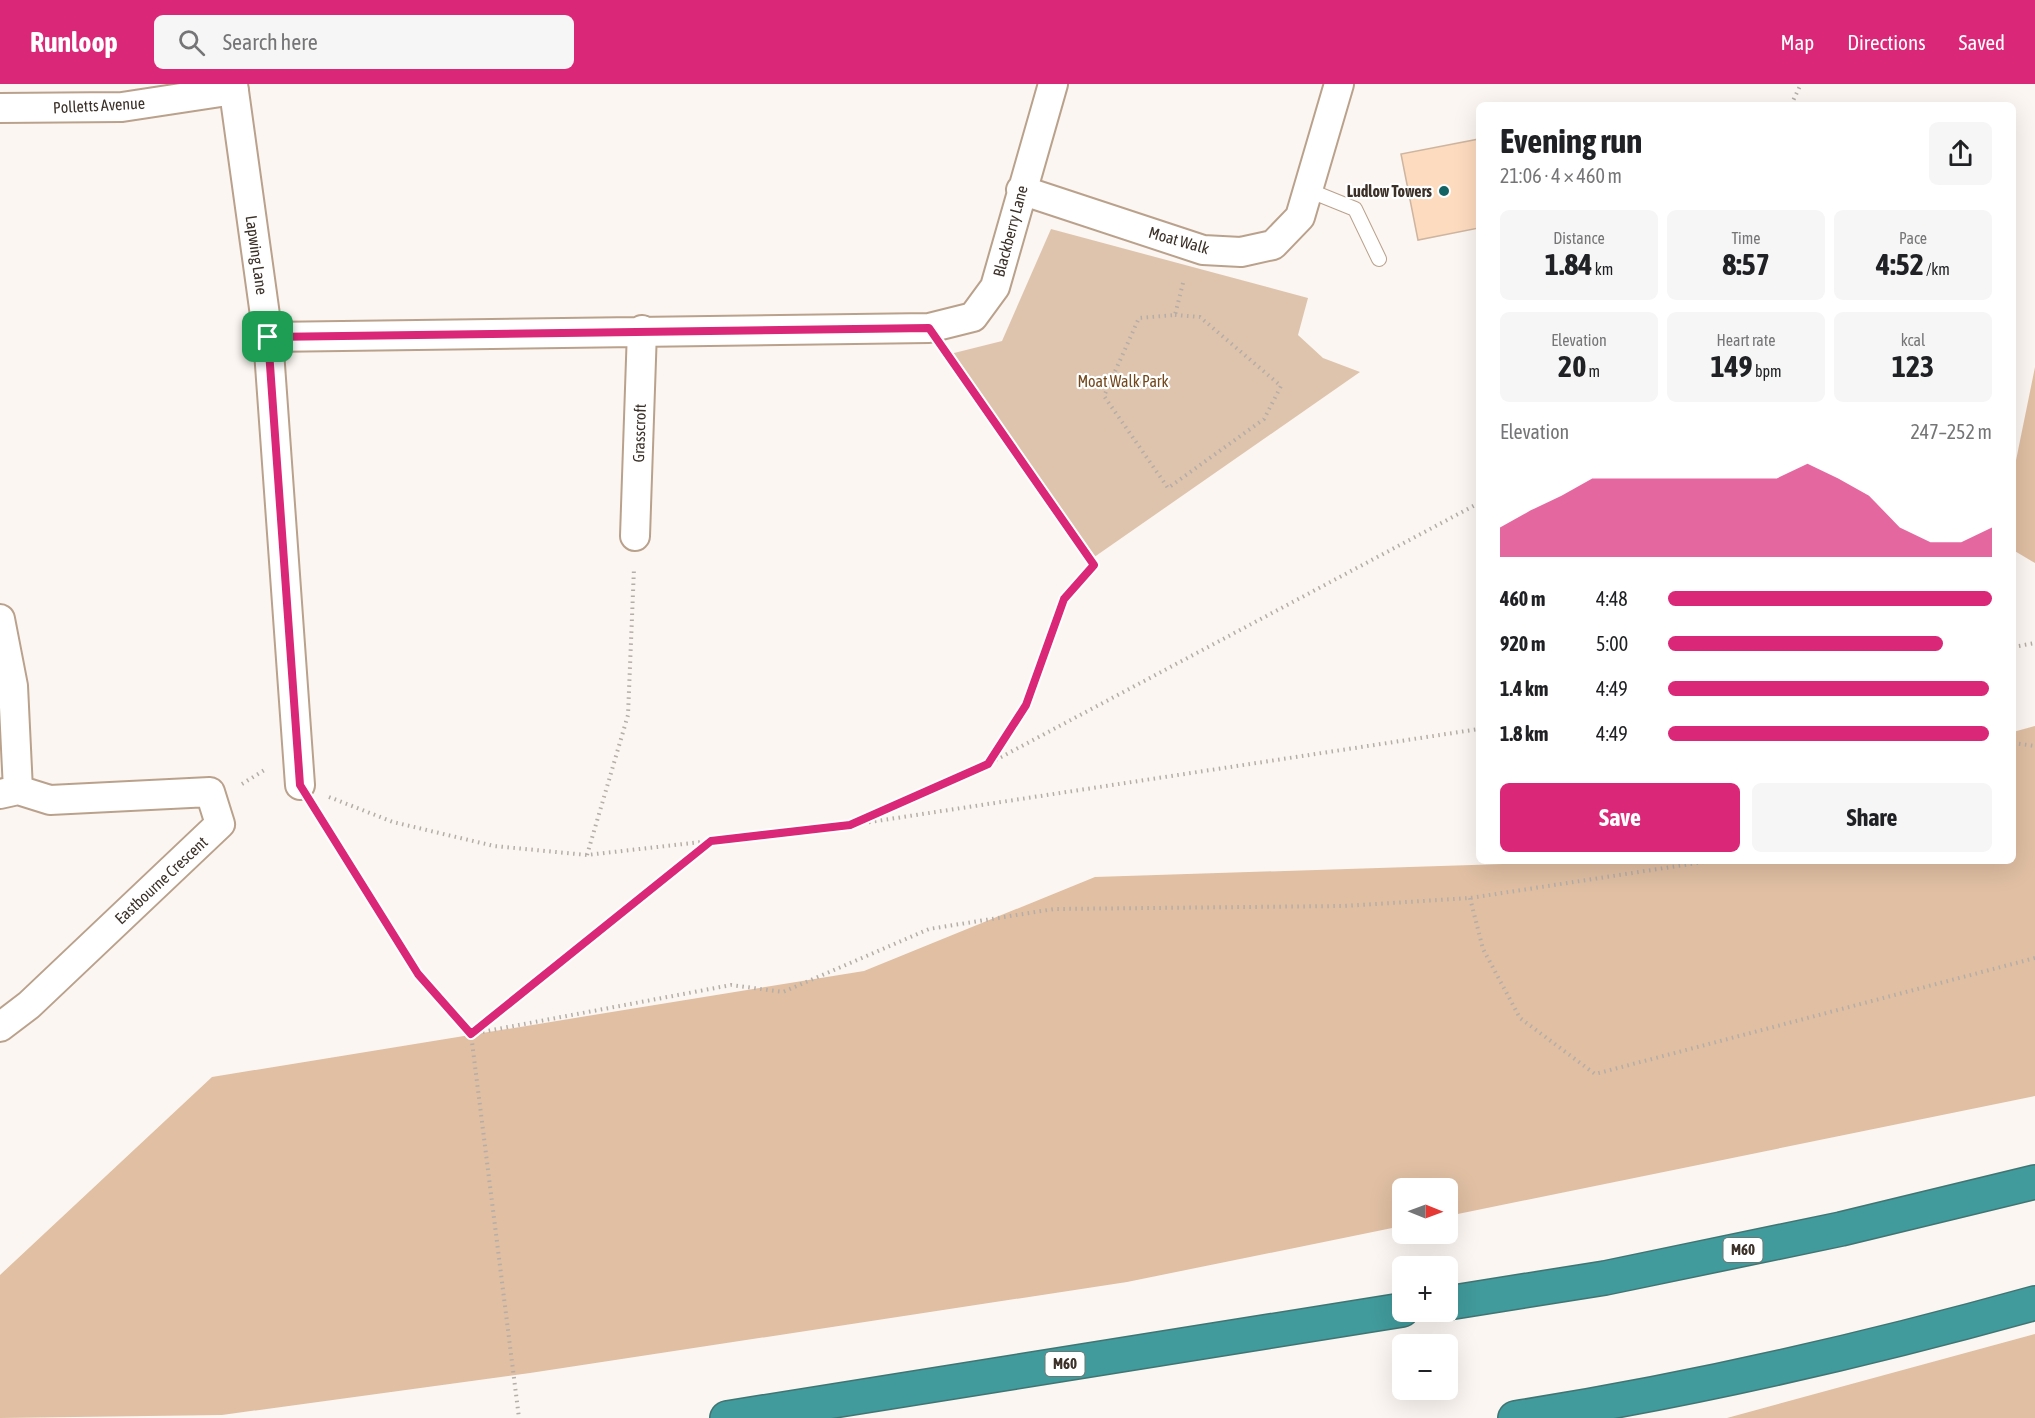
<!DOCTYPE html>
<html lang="en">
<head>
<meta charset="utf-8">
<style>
	body { margin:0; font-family:"Asap Condensed",sans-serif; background:#f6f6f6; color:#202124; height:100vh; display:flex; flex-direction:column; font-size:22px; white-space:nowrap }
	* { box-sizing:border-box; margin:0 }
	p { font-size:20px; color:#757577 }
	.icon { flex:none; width:33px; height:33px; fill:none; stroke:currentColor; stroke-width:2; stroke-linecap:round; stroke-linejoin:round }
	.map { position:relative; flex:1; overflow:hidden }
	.side { position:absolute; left:1476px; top:18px; width:540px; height:762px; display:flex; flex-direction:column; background:#fff; border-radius:9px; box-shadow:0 6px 24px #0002 }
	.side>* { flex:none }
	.needle { width:39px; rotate:91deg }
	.buttons { position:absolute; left:1392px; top:1094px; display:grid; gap:12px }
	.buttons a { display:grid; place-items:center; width:66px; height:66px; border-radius:9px; background:#fff; box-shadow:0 6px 24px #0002; font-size:30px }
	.pin { position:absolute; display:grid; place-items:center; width:51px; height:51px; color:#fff; margin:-26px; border-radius:12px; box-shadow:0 3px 9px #0006 }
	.round { display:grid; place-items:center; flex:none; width:63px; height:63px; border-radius:9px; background:#f6f6f6 }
	.head { display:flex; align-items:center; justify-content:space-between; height:102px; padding:0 24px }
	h1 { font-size:33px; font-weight:700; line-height:45px }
	.stats { display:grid; grid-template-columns:repeat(3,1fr); gap:9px; height:102px; padding:6px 24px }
	.stats div { display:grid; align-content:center; border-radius:9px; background:#f6f6f6; text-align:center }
	.stats b { font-size:30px; font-weight:700 }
	.stats small { font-size:16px; font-weight:400 }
	.stats p { font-size:16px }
	.chart { height:168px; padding:12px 24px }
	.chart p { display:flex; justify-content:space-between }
	.chart svg { width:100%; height:108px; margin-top:6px; fill:#db2777; opacity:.7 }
	.primary-button { display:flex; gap:12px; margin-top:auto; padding:12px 24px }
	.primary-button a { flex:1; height:69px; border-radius:9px; background:#db2777; color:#fff; font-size:24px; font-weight:700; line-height:69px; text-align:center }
	.primary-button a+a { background:#f6f6f6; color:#202124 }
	ul { padding:0 24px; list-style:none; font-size:20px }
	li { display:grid; grid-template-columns:96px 72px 1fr; align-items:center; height:45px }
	li i { height:15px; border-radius:8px; background:#db2777 }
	header { display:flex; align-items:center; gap:36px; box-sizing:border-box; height:84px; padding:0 30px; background:#db2777; color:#fff }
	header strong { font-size:28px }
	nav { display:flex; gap:33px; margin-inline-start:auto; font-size:21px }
	.search { width:420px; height:54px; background:#f6f6f6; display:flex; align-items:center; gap:15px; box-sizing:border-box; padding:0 21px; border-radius:9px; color:#757577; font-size:22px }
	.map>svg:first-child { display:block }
	.green { fill:#dfc4ad }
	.forest { fill:#e0bfa3 }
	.building { fill:#fddbbf; stroke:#cfb59f; stroke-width:1.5 }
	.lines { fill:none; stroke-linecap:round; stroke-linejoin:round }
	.service-casing { stroke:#baa18c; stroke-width:16 }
	.minor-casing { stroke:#baa18c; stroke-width:32 }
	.motorway-casing { stroke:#3f7573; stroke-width:36 }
	.path { stroke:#b5ada7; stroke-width:4; stroke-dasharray:1.5 4.5; stroke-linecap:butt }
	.service { stroke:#fff; stroke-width:14 }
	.minor { stroke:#fff; stroke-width:28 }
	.motorway { stroke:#419a9b; stroke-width:33 }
	.route-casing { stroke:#fff; stroke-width:12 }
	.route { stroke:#db2777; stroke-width:8 }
	.poi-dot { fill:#136364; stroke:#fff; stroke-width:2 }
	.labels { text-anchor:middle; stroke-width:4.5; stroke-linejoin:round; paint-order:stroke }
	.shield { fill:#fff; stroke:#766f69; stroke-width:1.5 }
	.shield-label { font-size:15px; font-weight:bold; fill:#3c3129 }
	.street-label { font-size:16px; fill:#3c3129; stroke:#fff }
	.poi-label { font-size:16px; font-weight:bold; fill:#3c3129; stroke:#fff; text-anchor:end }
	.park-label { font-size:16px; fill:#73481c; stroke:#fff }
</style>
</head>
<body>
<header>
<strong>Runloop</strong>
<div class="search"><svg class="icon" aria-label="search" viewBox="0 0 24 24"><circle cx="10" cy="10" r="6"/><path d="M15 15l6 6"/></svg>Search here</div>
<nav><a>Map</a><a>Directions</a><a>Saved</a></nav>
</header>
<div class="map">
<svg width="2035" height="1334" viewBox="0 0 2035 1334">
	<rect width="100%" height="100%" fill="#fbf6f1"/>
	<path class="green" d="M1051 145 1308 214 1298 251 1323 274 1360 288 1090 476 950 270 1002 257Z"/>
	<path class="forest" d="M2035 283V479L2013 466V391Z
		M2035 642V1012L1448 1132V1104H1402V1142L1127 1198 530 1289 222 1331 0 1334V1191L212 993 864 887 1095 793 1598 777H2013V648Z
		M2035 1250V1334H1727Z"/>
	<path class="building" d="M1479 55V144L1418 156 1401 70Z"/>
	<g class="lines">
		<g class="service-casing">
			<path id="service" d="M1308 106 1355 125 1379 175"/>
		</g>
		<g class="minor-casing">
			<path id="minor" d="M233 0 268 253 300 701
				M0 24 122 23 234 6
				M1021 106 1203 166 1241 168 1273 161 1300 133 1339 0
				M268 253 929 244 973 233 995 203 1053 0
				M635 452 642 246
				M0 535 13 602 18 706
				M0 710 18 706 50 716 210 708 220 740 29 921 0 943"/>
		</g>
		<g class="motorway-casing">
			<path id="motorway" d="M1448 1219 1605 1194 1841 1145 2035 1098
				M727 1334 1402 1226
				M1515 1334C1688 1307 1866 1266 2035 1219"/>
		</g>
		<path class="path" d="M1791 21 1801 0
			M1175 231 1200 233 1281 302 1264 335 1168 404 1104 312 1139 234 1175 231 1184 195
			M948 272 1094 481 1064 515 1026 620 988 679
			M2013 563 2035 559
			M2013 659 2035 662
			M242 700 266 685
			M329 713 393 738 494 762 587 771 850 741 988 680 1479 419
			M316 727 418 890 471 950 519 1334
			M857 740 1479 645
			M587 771 628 631 634 484
			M1470 814 1483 865 1520 934 1595 990 2035 874
			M473 948 710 757
			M471 950 731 901 783 908 929 845 1054 825 1344 822 1470 814 1710 777"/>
		<use href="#service" class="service"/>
		<use href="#minor" class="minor"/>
		<use href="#motorway" class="motorway"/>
	</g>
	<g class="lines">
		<g class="route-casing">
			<path id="route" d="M929 244 1094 481 1064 515 1026 621 988 680 850 741 711 757 471 950 418 890 300 701 268 253Z"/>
		</g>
		<use href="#route" class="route"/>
	</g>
	<circle class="poi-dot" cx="1444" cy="107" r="6"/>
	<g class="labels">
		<g class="shield">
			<rect x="1723.5" y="1154" width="39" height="24" rx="4.5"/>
			<rect x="1045.5" y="1268" width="39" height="24" rx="4.5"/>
		</g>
		<g class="shield-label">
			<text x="1743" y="1171">M60</text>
			<text x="1065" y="1285">M60</text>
		</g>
		<g class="street-label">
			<text transform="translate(99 21) rotate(-3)" y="6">Polletts Avenue</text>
			<text transform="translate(1010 147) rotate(-75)" y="6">Blackberry Lane</text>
			<text transform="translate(1179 156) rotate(16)" y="6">Moat Walk</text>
			<text transform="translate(257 171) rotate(82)" y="6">Lapwing Lane</text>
			<text transform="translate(639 349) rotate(-88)" y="6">Grasscroft</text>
			<text transform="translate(161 796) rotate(-43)" y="6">Eastbourne Crescent</text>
		</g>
		<g class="poi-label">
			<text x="1432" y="113">Ludlow Towers</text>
		</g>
		<g class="park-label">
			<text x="1123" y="303">Moat Walk Park</text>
		</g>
	</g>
</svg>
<div class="buttons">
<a><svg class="needle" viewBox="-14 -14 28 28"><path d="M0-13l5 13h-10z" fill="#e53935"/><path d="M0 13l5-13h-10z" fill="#757577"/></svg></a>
<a>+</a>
<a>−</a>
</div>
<div class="pin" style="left:268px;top:253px;background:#1e9e55"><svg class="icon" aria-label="arrive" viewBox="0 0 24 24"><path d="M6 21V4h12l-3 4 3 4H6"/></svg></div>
<section class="side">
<div class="head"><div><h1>Evening run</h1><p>21:06 · 4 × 460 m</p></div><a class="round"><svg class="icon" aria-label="share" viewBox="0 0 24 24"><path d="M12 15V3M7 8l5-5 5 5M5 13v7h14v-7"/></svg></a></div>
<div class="stats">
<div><p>Distance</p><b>1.84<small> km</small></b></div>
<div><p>Time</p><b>8:57</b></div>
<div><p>Pace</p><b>4:52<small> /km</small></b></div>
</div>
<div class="stats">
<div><p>Elevation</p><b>20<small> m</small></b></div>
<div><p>Heart rate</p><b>149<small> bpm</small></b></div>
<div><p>kcal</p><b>123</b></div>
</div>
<div class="chart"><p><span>Elevation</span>247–252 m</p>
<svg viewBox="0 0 160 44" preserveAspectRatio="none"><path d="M0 44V32L10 25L20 19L30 12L40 12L50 12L60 12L70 12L80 12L90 12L100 6L110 12L120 19L130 32L140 38L150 38L160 32V44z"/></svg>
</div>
<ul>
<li><b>460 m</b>4:48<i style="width:100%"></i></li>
<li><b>920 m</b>5:00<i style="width:85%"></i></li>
<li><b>1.4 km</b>4:49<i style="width:99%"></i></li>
<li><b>1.8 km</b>4:49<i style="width:99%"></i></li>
</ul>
<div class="primary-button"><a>Save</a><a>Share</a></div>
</section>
</div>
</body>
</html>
